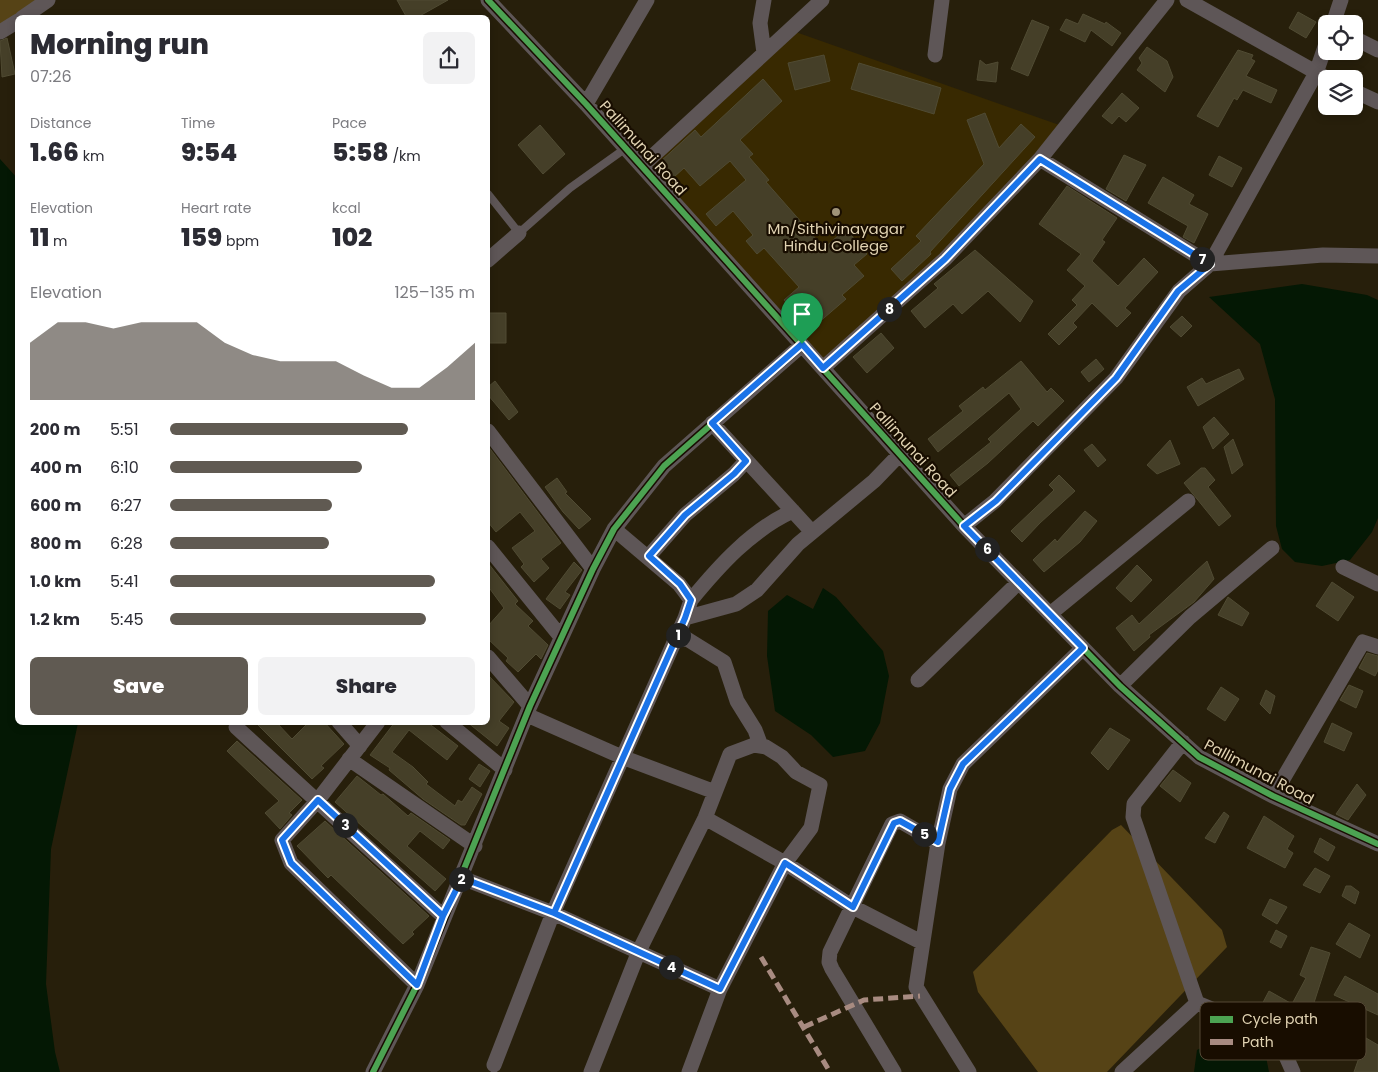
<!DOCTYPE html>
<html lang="en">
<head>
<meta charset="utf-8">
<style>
	body { margin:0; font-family:Poppins,sans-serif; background:#f2f2f3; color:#2b2b33; height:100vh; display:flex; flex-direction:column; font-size:19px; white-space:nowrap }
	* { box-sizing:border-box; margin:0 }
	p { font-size:16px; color:#7c7c81 }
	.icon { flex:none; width:28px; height:28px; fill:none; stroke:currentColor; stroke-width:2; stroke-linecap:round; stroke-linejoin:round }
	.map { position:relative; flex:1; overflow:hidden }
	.sheet { position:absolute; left:15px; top:15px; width:475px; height:710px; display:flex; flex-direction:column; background:#fff; border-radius:8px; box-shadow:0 2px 8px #0003 }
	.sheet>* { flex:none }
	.tools { position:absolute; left:1318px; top:15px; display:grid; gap:10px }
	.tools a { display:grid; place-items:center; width:45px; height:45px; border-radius:8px; background:#fff; box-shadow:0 2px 8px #0003; font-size:25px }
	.pin { position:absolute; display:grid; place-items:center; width:42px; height:42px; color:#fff; margin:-51px -21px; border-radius:50% 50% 50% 0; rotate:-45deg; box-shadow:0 0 5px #0007 }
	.pin .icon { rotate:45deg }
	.km { position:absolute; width:25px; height:25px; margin:-12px; border-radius:50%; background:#222; color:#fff; font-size:14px; line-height:25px; text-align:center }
	.round { display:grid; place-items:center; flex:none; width:52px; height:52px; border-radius:8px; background:#f2f2f3 }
	.headline { display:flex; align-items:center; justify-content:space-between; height:85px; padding:0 15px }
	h1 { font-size:28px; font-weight:800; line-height:38px }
	.metrics { display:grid; grid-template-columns:repeat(3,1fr); gap:8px; height:85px; padding:5px 15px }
	.metrics div { display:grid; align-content:center }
	.metrics b { font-size:25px; font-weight:800 }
	.metrics small { font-size:14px; font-weight:400 }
	.metrics p { font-size:14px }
	.chart { height:140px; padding:10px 15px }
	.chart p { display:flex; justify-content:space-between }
	.chart svg { width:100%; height:90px; margin-top:5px; fill:#605a52; opacity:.7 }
	.primary-button { display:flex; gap:10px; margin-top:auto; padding:10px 15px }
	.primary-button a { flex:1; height:58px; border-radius:8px; background:#605a52; color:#fff; font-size:20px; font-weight:800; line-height:58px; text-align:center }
	.primary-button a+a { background:#f2f2f3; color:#2b2b33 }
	ul { padding:0 15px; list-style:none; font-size:16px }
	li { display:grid; grid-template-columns:80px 60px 1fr; align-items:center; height:38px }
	li i { height:12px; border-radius:6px; background:#605a52 }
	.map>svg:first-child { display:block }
	.built { fill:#382901 }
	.green { fill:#564316 }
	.water { fill:#041804 }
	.building { fill:#453f28; stroke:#504b33 }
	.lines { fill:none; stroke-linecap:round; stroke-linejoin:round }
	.lane { stroke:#5e5657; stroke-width:8 }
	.street { stroke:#5e5657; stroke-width:15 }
	.quiet { stroke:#a88b81; stroke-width:5; stroke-dasharray:10 5; stroke-linecap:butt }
	.cycleway-casing { stroke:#180d00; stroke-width:9 }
	.cycleway { stroke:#4ca352; stroke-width:6 }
	.route-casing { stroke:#fff; stroke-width:10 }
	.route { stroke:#1a73e8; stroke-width:6 }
	.poi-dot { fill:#a09478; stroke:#180d00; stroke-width:2 }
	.labels { text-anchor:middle; stroke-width:4.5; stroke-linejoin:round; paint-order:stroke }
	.street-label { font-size:15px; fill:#e1d3b2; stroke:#180d00 }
	.poi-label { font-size:15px; fill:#e1d3b2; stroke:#180d00 }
	.key { fill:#180d00; stroke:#544835; stroke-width:1 }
	.key-label { font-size:14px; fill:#e1d3b2 }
</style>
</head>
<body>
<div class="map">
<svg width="1378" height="1072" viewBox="0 0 1378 1072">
	<rect width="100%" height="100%" fill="#271f0b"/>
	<path class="built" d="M790 30 1065 127 1040 159 823 368 642 166Z"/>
	<path class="green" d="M0 0H48L0 32Z
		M1121 825 1222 930 1227 947 1107 1072H1038L978 992 973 972 1112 830Z"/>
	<path class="water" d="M0 159 18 179V722L78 723 51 849 46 984 55 1052 60 1072H0Z
		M1302 284 1367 295 1378 300V518L1372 532 1350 560 1322 566 1295 562 1282 549 1276 526 1275 399 1260 344 1209 297Z
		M823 588 836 597 883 651 889 676 880 723 865 751 833 757 811 735 775 711 767 656 768 611 787 595 813 609Z
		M1235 1037 1256 1042 1266 1057 1269 1072H1194L1197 1050 1214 1041Z"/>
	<path class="building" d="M397 0H448L416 18H407Z
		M1298 12 1316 22 1306 38 1289 28Z
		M1083 14 1105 24 1106 22 1121 33 1112 46 1091 30 1085 42 1060 30 1066 19 1078 24Z
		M1032 20 1049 27 1028 76 1011 69Z
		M7 38 15 74 2 77 0 41Z
		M1147 47 1167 61 1173 77 1165 92 1137 70 1142 63 1139 58Z
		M1238 50 1253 55 1251 59 1255 61 1246 76 1277 90 1271 103 1243 90 1237 100 1234 98 1218 127 1197 116Z
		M824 55 830 81 795 90 788 63Z
		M980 60 986 65 998 62 996 82 977 80Z
		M859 63 941 88 934 114 851 89Z
		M763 79 782 101 740 140 753 154 749 157 769 180 766 182 824 248 846 229 867 254 854 265 864 276 842 295 846 299 810 330 784 300 799 287 764 248 757 254 746 241 753 235 733 211 716 226 706 214 746 180 730 161 700 186 684 168 674 177 660 162 695 130 701 137Z
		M1122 93 1139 108 1126 122 1119 116 1112 124 1102 116Z
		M985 113 999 148 1021 124 1035 137 930 252 931 254 902 281 891 269 921 241 916 236 984 164 967 120Z
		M540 125 565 154 543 174 518 145Z
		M1124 155 1146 165 1126 201 1106 189Z
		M1219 156 1242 168 1232 187 1209 175Z
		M1163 177 1194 195 1189 204 1208 214 1194 243 1183 237 1188 226 1148 203Z
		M1067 186 1117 218 1102 240 1105 242 1092 261 1118 286 1144 258 1158 272 1125 308 1131 313 1117 327 1092 303 1073 323 1077 327 1059 345 1048 334 1077 305 1072 300 1085 286 1067 270 1081 254 1039 224Z
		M975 250 1033 301 1020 322 988 291 962 314 953 304 925 328 911 311 938 288 934 284Z
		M488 313H506V343H488Z
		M1182 316 1192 326 1181 337 1170 327Z
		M881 333 894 348 867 373 853 357Z
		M1096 359 1104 369 1089 382 1081 372Z
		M1021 361 1047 392 1051 388 1064 401 1038 426 1033 421 988 463 959 486 950 475 991 442 988 439 1021 409 1009 393 938 452 928 439 963 411 959 406 983 387 985 390Z
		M1239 369 1244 379 1198 406 1187 387 1202 378 1206 384Z
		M495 381 518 412 509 420 488 395V387Z
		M1214 417 1229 434 1213 449 1203 427Z
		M1233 439 1243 465 1232 474 1224 447Z
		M1170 440 1180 464 1157 474 1147 465Z
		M1092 444 1106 460 1098 467 1084 450Z
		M488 446 561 543 541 559 549 568 534 582 521 567 524 564 512 548 535 531 520 512 496 532 488 522Z
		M1201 468H1205L1215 480 1208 487 1231 516 1219 526 1184 483Z
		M1059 475 1075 491 1040 523 1022 542 1011 531 1054 490 1049 485Z
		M557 478 567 492 565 493 591 519 579 529 563 512 545 487Z
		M1085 511 1097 521 1080 542 1044 572 1033 560 1055 539 1057 542Z
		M1207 561 1214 579 1194 602 1149 635 1150 637 1134 651 1116 628 1132 615 1139 624Z
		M574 562 582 570 565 592 570 595 560 609 546 599Z
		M488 563 518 601 515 604 533 621 528 626 548 645 541 659 536 654 518 672 506 661 508 658 488 639V626L504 608 490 589 488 591Z
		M1137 565 1152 580 1131 602 1116 588Z
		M1332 582 1354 597 1338 621 1316 606Z
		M1228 597 1249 613 1242 626 1218 615Z
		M1367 653 1378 656V670L1375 676 1359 668Z
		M488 675 514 702 499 721 509 728 497 746 467 722H488Z
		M1349 685 1363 691 1356 708 1340 700Z
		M1221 687 1239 699 1225 721 1207 709Z
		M1266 690 1275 696 1270 714 1260 704Z
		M255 722H276L292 739 309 722H324L344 744 321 766 324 768 312 779Z
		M395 722H427L458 746 447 760 409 730 392 752 413 767 428 782 426 784 455 806 458 800 462 802 472 787 482 794 465 825H461L423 799 389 770 390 768 370 755Z
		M1332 723 1352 733 1344 751 1324 742Z
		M1110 728 1130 740 1108 770 1091 753Z
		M237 741 302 800 289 813 292 815 280 829 265 813 279 801 227 751Z
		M479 764 490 771 480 787 469 779Z
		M1173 770 1191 783 1180 802 1160 786Z
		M357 776 381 795 383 794 408 816 411 813 450 840 443 849 420 831 407 846 446 879 435 891 335 802Z
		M1357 784 1366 795 1348 820 1336 814Z
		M1224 812 1229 816 1215 843 1205 838Z
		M1264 816 1294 836 1287 849 1293 853 1285 868 1247 848Z
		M325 821 429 916 412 932 414 934 403 944 331 875 328 878 297 846Z
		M1320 838 1335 847 1328 861 1314 852Z
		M1315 868 1330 876 1320 893 1303 885Z
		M1346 886H1351L1359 892 1355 904 1342 896Z
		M1270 899 1287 907 1277 924 1262 915Z
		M1349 923 1370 935 1360 958 1336 944Z
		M1276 930 1287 936 1281 948 1270 942Z
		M1311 947 1330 953 1302 1040 1312 1044 1308 1055 1292 1047 1286 1034 1290 1035 1292 1028 1259 1010 1269 991 1292 1004 1306 978 1300 975Z
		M1345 976 1378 994V1015L1334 995Z
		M1366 1038 1378 1045V1072H1354Z"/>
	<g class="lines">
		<path class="lane" d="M488 194 519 233 570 188 626 148"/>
		<path class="street" d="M488 0 586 104 964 526 1120 686 1199 757 1273 796 1378 844
			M1187 0 1328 79
			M22 18 48 0
			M1333 24 1341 0
			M0 32 18 21
			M1354 38 1378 50
			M764 53 760 23 764 0
			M935 55 942 0
			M1354 91 1378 102
			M586 104 647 0
			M1040 159 1210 264 1323 255 1378 256
			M642 166 822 0
			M488 260 519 233
			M823 368 945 259 1040 159 1167 0
			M712 423 812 532
			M488 431 593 569
			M964 526 995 501 1116 378 1179 291 1210 264 1316 73 1326 44
			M488 547 561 637
			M649 556 685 515 734 474 746 461
			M1343 567 1378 584
			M691 600C719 566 751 530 793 511
			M1050 614 1188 501
			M685 618 736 604 757 590 798 544 874 481 900 454
			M675 640 687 639 724 662 737 701 755 730 761 746
			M488 657 530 706
			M918 680 1019 582
			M1120 686 1190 617 1272 548
			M527 715 622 757 715 792
			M339 722 360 746
			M378 722 318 800 282 840 291 863 417 985
			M447 722 505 770
			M236 727 443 916
			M1183 742 1134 804 1133 817 1197 1003 1277 1036 1293 1072
			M349 759 475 846
			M1273 796 1363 642 1378 647
			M705 818 785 863 853 907 921 942
			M462 878 553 913 720 989
			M494 1065 553 913 685 618 691 600 679 584 614 529
			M373 1072 417 985 530 706 593 569 614 529 664 466 802 345
			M591 1072 639 951 705 818 730 754 754 745 766 747 782 757 796 772 820 785 811 828 785 863 720 989 689 1072
			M894 1072 832 969 829 962 830 952 892 824 900 821 938 843
			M969 1072 916 987 938 843 950 789 963 764 1083 648
			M1122 1072 1197 1003"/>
		<path class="quiet" d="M761 957 830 1072
			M804 1027 864 1000 920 996"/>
		<g class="cycleway-casing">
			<path id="cycleway" d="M488 0 586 104 964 526 1120 686 1199 757 1273 796 1378 844
				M373 1072 417 985 530 706 593 569 614 529 664 466 802 345"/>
		</g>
		<use href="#cycleway" class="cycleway"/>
	</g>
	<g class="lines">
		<g class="route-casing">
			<path id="route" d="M802 344 712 423 746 461 734 474 685 515 649 556 680 584 691 600 685 618 554 913 462 878 443 916 417 985 291 863 282 840 318 800 443 916 462 878 554 913 720 989 785 863 853 907 894 823 900 821 938 842 950 789 963 764 1083 648 964 526 996 501 1116 378 1178 291 1210 264 1040 159 945 259 823 368 802 344"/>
		</g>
		<use href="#route" class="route"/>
	</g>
	<circle class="poi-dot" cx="836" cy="212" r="5"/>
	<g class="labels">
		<g class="street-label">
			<text transform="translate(643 148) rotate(48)" y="5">Pallimunai Road</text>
			<text transform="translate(913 450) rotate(48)" y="5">Pallimunai Road</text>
			<text transform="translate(1259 772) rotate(28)" y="5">Pallimunai Road</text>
		</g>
		<g class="poi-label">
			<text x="836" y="234">Mn/Sithivinayagar<tspan x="836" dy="17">Hindu College</tspan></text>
		</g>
	</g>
	<rect x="1200" y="1002" width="166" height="58" rx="8" class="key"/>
	<rect x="1210" y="1016" width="23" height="7" fill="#4ca352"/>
	<rect x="1210" y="1039" width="23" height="6" fill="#a88b81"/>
	<g class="key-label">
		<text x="1242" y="1024">Cycle path</text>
		<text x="1242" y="1047">Path</text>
	</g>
</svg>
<div class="tools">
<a><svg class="icon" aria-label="locate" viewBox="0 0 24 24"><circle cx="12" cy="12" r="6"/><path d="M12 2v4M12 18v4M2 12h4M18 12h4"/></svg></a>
<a><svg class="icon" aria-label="layers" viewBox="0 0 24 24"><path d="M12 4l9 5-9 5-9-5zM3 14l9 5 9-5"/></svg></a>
</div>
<div class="pin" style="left:802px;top:344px;background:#1e9e55"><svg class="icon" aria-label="arrive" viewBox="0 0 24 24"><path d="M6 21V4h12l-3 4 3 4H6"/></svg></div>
<b class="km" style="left:678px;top:635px">1</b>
<b class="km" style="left:461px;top:879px">2</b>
<b class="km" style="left:345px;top:825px">3</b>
<b class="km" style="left:671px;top:967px">4</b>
<b class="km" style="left:924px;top:834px">5</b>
<b class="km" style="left:987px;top:549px">6</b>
<b class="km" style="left:1202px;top:259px">7</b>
<b class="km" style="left:889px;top:309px">8</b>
<section class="sheet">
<div class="headline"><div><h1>Morning run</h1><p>07:26</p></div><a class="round"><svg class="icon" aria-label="share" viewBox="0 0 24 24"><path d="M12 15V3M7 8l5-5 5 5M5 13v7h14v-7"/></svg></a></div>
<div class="metrics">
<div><p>Distance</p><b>1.66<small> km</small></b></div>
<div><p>Time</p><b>9:54</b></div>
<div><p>Pace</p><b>5:58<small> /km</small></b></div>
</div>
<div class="metrics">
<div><p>Elevation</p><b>11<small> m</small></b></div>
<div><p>Heart rate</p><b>159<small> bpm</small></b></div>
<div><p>kcal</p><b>102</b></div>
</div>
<div class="chart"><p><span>Elevation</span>125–135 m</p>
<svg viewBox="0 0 160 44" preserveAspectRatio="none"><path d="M0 44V16L10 6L20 6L30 9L40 6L50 6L60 6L70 16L80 22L90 25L100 25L110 25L120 32L130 38L140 38L150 28L160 16V44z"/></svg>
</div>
<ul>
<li><b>200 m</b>5:51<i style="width:78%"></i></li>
<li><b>400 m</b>6:10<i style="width:63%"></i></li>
<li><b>600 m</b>6:27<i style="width:53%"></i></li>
<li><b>800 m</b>6:28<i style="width:52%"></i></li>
<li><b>1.0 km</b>5:41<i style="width:87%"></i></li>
<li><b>1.2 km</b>5:45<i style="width:84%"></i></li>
</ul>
<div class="primary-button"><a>Save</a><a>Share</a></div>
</section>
</div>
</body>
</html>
